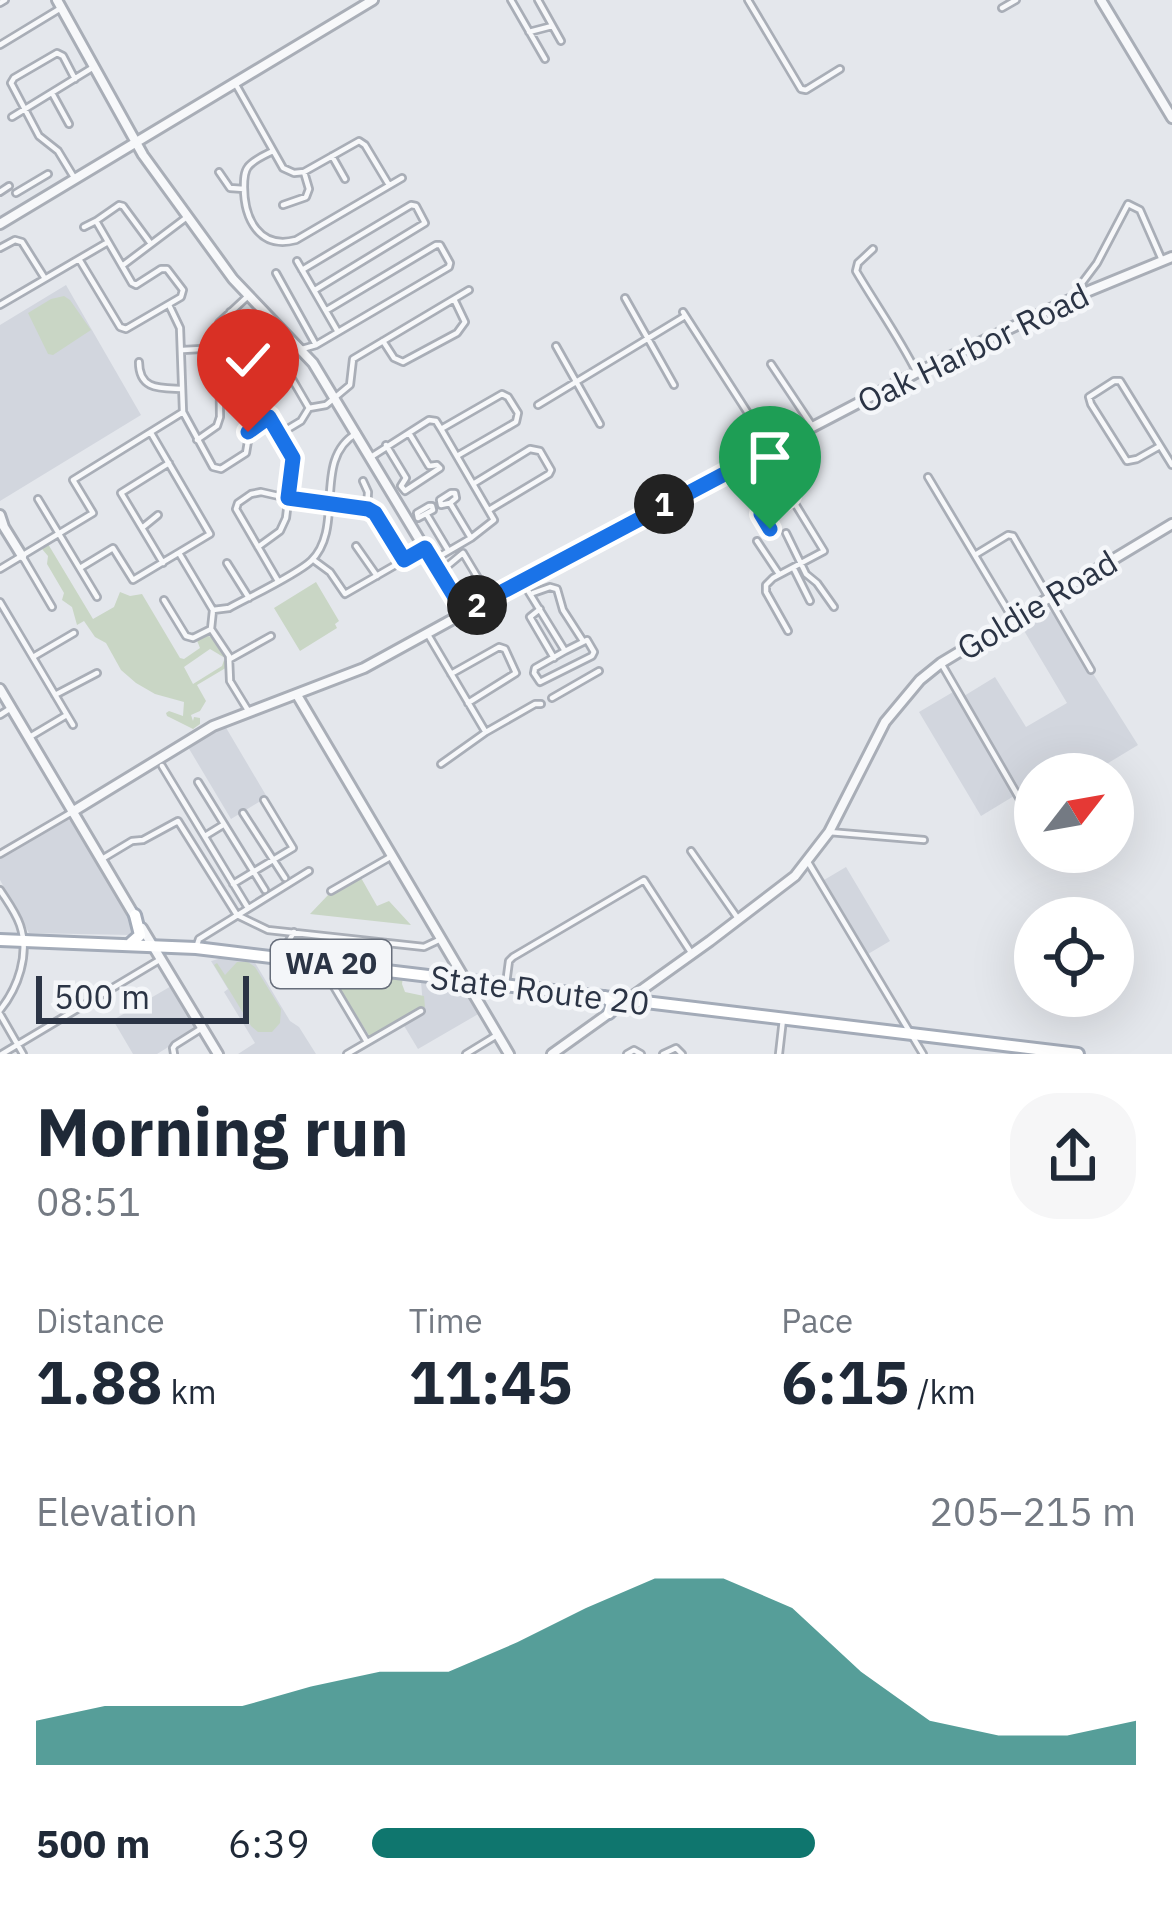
<!DOCTYPE html>
<html lang="en">
<head>
<meta charset="utf-8">
<style>
	body { margin:0; font-family:"IBM Plex Sans",sans-serif; background:#f6f6f7; color:#1f2937; height:100vh; display:flex; flex-direction:column; font-size:45px; white-space:nowrap }
	* { box-sizing:border-box; margin:0 }
	p { font-size:39px; color:#747a83 }
	.icon { flex:none; width:66px; height:66px; fill:none; stroke:currentColor; stroke-width:2; stroke-linecap:round; stroke-linejoin:round }
	.map { position:relative; height:1054px; overflow:hidden }
	.panel { display:flex; flex-direction:column; background:#fff; flex:1 }
	.panel>* { flex:none }
	.needle { width:78px; rotate:59deg }
	.controls { position:absolute; left:1014px; top:753px; display:grid; gap:24px }
	.controls a { display:grid; place-items:center; width:120px; height:120px; border-radius:50%; background:#fff; box-shadow:0 12px 48px #0002; font-size:60px }
	.scale { position:absolute; left:36px; bottom:30px; width:213px; box-sizing:border-box; padding-left:12px; border:6px solid #2b3445; border-top:0; font-size:33px; line-height:42px; white-space:nowrap; color:#2b3445; -webkit-text-stroke:9px #f4f6f9; paint-order:stroke }
	.pin { position:absolute; display:grid; place-items:center; width:102px; height:102px; color:#fff; margin:-123px -51px; border-radius:50% 50% 50% 0; rotate:-45deg; box-shadow:0 0 12px #0007 }
	.pin .icon { rotate:45deg }
	.km { position:absolute; width:60px; height:60px; margin:-30px; border-radius:50%; background:#222; color:#fff; font-size:33px; line-height:60px; text-align:center }
	.round { display:grid; place-items:center; flex:none; width:126px; height:126px; border-radius:48px; background:#f6f6f7 }
	.headline { display:flex; align-items:center; justify-content:space-between; height:204px; padding:0 36px }
	h1 { font-size:66px; font-weight:800; line-height:90px }
	.metrics { display:grid; grid-template-columns:repeat(3,1fr); gap:18px; height:204px; padding:12px 36px }
	.metrics div { display:grid; align-content:center }
	.metrics b { font-size:60px; font-weight:800 }
	.metrics small { font-size:33px; font-weight:400 }
	.metrics p { font-size:33px }
	.chart { height:336px; padding:24px 36px }
	.chart p { display:flex; justify-content:space-between }
	.chart svg { width:100%; height:216px; margin-top:12px; fill:#0f766e; opacity:.7 }
	ul { padding:0 36px; list-style:none; font-size:39px }
	li { display:grid; grid-template-columns:192px 144px 1fr; align-items:center; height:90px }
	li i { height:30px; border-radius:15px; background:#0f766e }
	.map>svg:first-child { display:block }
	.built { fill:#d2d6de }
	.green { fill:#c9d6c5 }
	.lines { fill:none; stroke-linecap:round; stroke-linejoin:round }
	.minor-casing { stroke:#a9aeb7; stroke-width:10 }
	.tertiary-casing { stroke:#a9aeb7; stroke-width:14 }
	.primary-casing { stroke:#a3abb8; stroke-width:16 }
	.minor { stroke:#f7f8fa; stroke-width:4.5 }
	.tertiary { stroke:#f7f8fa; stroke-width:8 }
	.primary { stroke:#fff; stroke-width:10 }
	.route-casing { stroke:#fff; stroke-width:24 }
	.route { stroke:#1a73e8; stroke-width:15 }
	.labels { text-anchor:middle; stroke-width:9; stroke-linejoin:round; paint-order:stroke }
	.shield { fill:#f4f6f9; stroke:#676e7b; stroke-width:3 }
	.shield-label { font-size:30px; font-weight:bold; fill:#2b3445 }
	.street-label { font-size:33px; fill:#2b3445; stroke:#f4f6f9 }
</style>
</head>
<body>
<div class="map">
<svg width="1172" height="1054" viewBox="0 0 1172 1054">
	<rect width="100%" height="100%" fill="#e4e7ec"/>
	<path class="built" d="M66 285 141 415 0 501V325Z
		M1053 610 1138 745 1090 774H1035V807L1032 809 964 696 995 677 1026 727 1067 703 1023 629Z
		M953 692 1014 796 981 816 919 712Z
		M225 726 267 797 231 819 188 747Z
		M66 819 71 821 137 932 131 935 29 933 0 880V858Z
		M846 867 890 941 868 954 824 880Z
		M222 958 254 961 290 1021 299 1027 316 1054H238L255 1043 224 992 228 989 211 961Z
		M421 982 463 987 480 1013 418 1049 400 1019 423 1005Z
		M173 985 199 1028 157 1054H133L113 1020Z"/>
	<path class="green" d="M64 296 70 300 91 330 53 355 48 354 28 313 51 299Z
		M48 544 93 619 114 607 120 592 130 596 142 594 180 658 184 659 200 648 196 638 206 635 213 638 225 658 210 649 184 667 193 684 222 666 224 660 229 666 197 685 206 701 200 711 191 715 193 721 194 717 200 718V724L193 729 167 716 166 713 169 711 183 716 184 702 155 694 136 683 121 670 106 643 95 637 84 621 77 625 72 607 62 600 64 593 47 564 48 556 42 549Z
		M316 582 339 621 335 624 337 628 300 651 274 608Z
		M360 876 377 906 389 901 411 925 310 914 329 894Z
		M237 962H248L255 967 281 1009 280 1023 272 1032H258L251 1026 214 965 217 963 225 975Z
		M337 967 403 976 402 984 405 992 424 996 425 1007 370 1037 334 980 333 971Z"/>
	<g class="lines">
		<g class="minor-casing">
			<path id="minor" d="M511 0 545 59
				M538 0 561 41
				M748 0 801 89 806 90 840 69
				M0 3 5 0
				M1002 8 1016 0
				M529 32 552 26
				M0 45 61 8
				M75 79 63 56 57 53 14 78 11 83 39 136 58 151 75 179
				M235 83 283 168 294 173 304 172 359 141 365 145 389 185
				M52 93 69 124
				M12 117 92 68
				M273 151C265 155 253 160 248 167 244 172 244 180 244 187 244 218 259 250 296 240L402 178
				M332 156 345 179
				M219 172 230 188 244 189
				M0 192 9 186
				M16 193 48 174
				M283 205 306 197 309 189 304 172
				M84 227 96 221
				M0 248 15 240 22 242 44 277
				M873 249 858 263 856 271C876 305 899 337 917 373
				M79 259 120 327 126 329 181 297 183 290 167 269H161L136 285 132 283 96 221 119 205 123 206 151 244
				M297 261 338 332
				M122 266 187 217
				M302 270 411 205 416 206 425 223 315 290
				M276 273 316 345
				M1084 293 1082 283 1097 263 1128 204 1140 210 1162 260
				M625 298 674 385
				M0 305 108 242
				M169 305 180 328 183 412 213 467 221 469 246 453 250 429 269 417
				M230 312 288 372 309 408
				M683 312 771 449
				M383 341 394 358 403 362 457 333 465 322 454 299
				M556 346 600 424
				M302 349 316 345 449 267 450 263 440 245H436L327 310
				M183 350 219 348
				M139 362C139 390 160 388 181 389
				M771 364 811 424
				M221 372 238 375 249 387 281 433 293 458 286 518 280 531 258 547
				M538 405 685 316
				M441 429 502 394 508 397 518 413 516 422 457 456
				M281 433 301 421 309 408 326 405 350 385 353 359 469 290
				M197 440 217 426 220 417 219 323 248 296
				M386 445 406 478 401 486 405 491 440 468 437 465 429 466 409 433
				M1160 446 1137 459 1127 461 1091 404 1089 397 1114 381H1120L1172 465
				M764 453 824 551 773 578 766 585V592L788 631
				M371 457 429 420 436 421 441 429 494 520 471 538 435 559
				M928 477 1013 619
				M363 481 368 492 367 509
				M473 484 530 449 540 451 551 470 549 474 489 510
				M451 493H455L456 498 450 503 441 505 440 500Z
				M38 499 97 597
				M450 503 471 538
				M429 506H432L433 510 418 518 417 513Z
				M367 509 378 517 404 560
				M427 515 448 550
				M142 528 158 515
				M769 529 761 514 790 496
				M786 533 806 574 817 583 834 607
				M757 541 779 574
				M356 546 377 576
				M179 553 213 610 211 629 229 656 230 681 249 712
				M975 555 1008 535 1013 536 1091 670
				M22 556 52 607
				M315 561 330 572 345 594 425 548
				M163 563 121 493 169 463
				M227 563 249 598
				M80 568 113 548 133 580 210 534 151 433
				M0 569 93 513 73 480 183 412
				M794 569 810 601
				M439 573 463 553 490 598
				M278 581 236 509 238 503 251 494 261 492 318 505 367 509
				M522 581 565 651 587 640 594 652 592 656 540 682 534 673 535 668 565 651
				M533 593 550 587 557 589 563 610 583 641
				M164 600 186 636 193 638 211 629
				M0 602 73 725
				M540 609 530 617 554 658
				M213 610 229 608C249 597 296 575 311 561 346 527 311 459 357 433
				M427 633 485 731
				M33 657 74 633
				M230 659 271 636
				M941 663 1025 808
				M451 674 499 647 505 649 516 673 468 703
				M55 695 97 673
				M552 698 599 671
				M0 715 11 708
				M28 738 65 716
				M441 764 486 732 535 704H541
				M162 766 248 908
				M198 782 265 890
				M243 813 285 878
				M829 832 924 840
				M205 836 223 825
				M691 851 739 920
				M0 854 72 812
				M102 859 132 841 143 840 178 821 237 915
				M808 862 923 1054
				M233 884 293 848 264 800
				M0 890C7 901 16 913 20 925 30 954 18 988 0 1010
				M331 891 392 856
				M237 915 268 930 424 947 441 939
				M196 948 199 939 309 871
				M279 958 294 932
				M332 968 333 985 367 1042
				M506 984 509 961 513 957 644 880 692 954
				M0 1014 23 1054
				M2 1054 161 959
				M174 1054 173 1048 175 1045 202 1028
				M347 1054 421 1011
				M466 1054 497 1035
				M627 1054 634 1050 641 1054
				M663 1054 676 1048 682 1054
				M779 1054 783 1019"/>
		</g>
		<g class="tertiary-casing">
			<path id="tertiary" d="M57 0 143 155 233 279 313 363 463 612
				M1101 0 1172 118
				M0 224 373 0
				M0 515 4 527 22 556
				M0 689 134 915
				M297 695 509 1054
				M72 812 213 726 364 668 619 528 914 374 1084 293 1172 257
				M142 928 218 1054
				M552 1054 710 941 795 876 829 832 885 722 920 680 941 663 1172 524"/>
		</g>
		<g class="primary-casing">
			<path id="primary" d="M0 940 196 948 1078 1054
				M131 943 140 935 135 915
				M605 997 612 1003 609 1013"/>
		</g>
		<use href="#minor" class="minor"/>
		<use href="#tertiary" class="tertiary"/>
		<use href="#primary" class="primary"/>
	</g>
	<g class="lines">
		<g class="route-casing">
			<path id="route" d="M248 432 269 417 293 458 288 498 368 509 375 513 404 560 425 548 464 612 764 453 790 496 761 514 770 529"/>
		</g>
		<use href="#route" class="route"/>
	</g>
	<g class="labels">
		<rect class="shield" x="271" y="940" width="120" height="48" rx="9"/>
		<g class="shield-label">
			<text x="331" y="974">WA 20</text>
		</g>
		<g class="street-label">
			<text transform="translate(973 348) rotate(-26)" y="12">Oak Harbor Road</text>
			<text transform="translate(1037 605) rotate(-31)" y="12">Goldie Road</text>
			<text transform="translate(540 990) rotate(7)" y="12">State Route 20</text>
		</g>
	</g>
</svg>
<div class="controls">
<a><svg class="needle" viewBox="-14 -14 28 28"><path d="M0-13l5 13h-10z" fill="#e53935"/><path d="M0 13l5-13h-10z" fill="#747a83"/></svg></a>
<a><svg class="icon" aria-label="locate" viewBox="0 0 24 24"><circle cx="12" cy="12" r="6"/><path d="M12 2v4M12 18v4M2 12h4M18 12h4"/></svg></a>
</div>
<div class="scale">500 m</div>
<div class="pin" style="left:770px;top:529px;background:#1e9e55"><svg class="icon" aria-label="arrive" viewBox="0 0 24 24"><path d="M6 21V4h12l-3 4 3 4H6"/></svg></div>
<div class="pin" style="left:248px;top:432px;background:#d93025"><svg class="icon" aria-label="check" viewBox="0 0 24 24"><path d="M5 12l5 5 9-10"/></svg></div>
<b class="km" style="left:664px;top:504px">1</b>
<b class="km" style="left:477px;top:605px">2</b>
</div>
<section class="panel">
<div class="headline"><div><h1>Morning run</h1><p>08:51</p></div><a class="round"><svg class="icon" aria-label="share" viewBox="0 0 24 24"><path d="M12 15V3M7 8l5-5 5 5M5 13v7h14v-7"/></svg></a></div>
<div class="metrics">
<div><p>Distance</p><b>1.88<small> km</small></b></div>
<div><p>Time</p><b>11:45</b></div>
<div><p>Pace</p><b>6:15<small> /km</small></b></div>
</div>
<div class="chart"><p><span>Elevation</span>205–215 m</p>
<svg viewBox="0 0 160 44" preserveAspectRatio="none"><path d="M0 44V35L10 32L20 32L30 32L40 28L50 25L60 25L70 19L80 12L90 6L100 6L110 12L120 25L130 35L140 38L150 38L160 35V44z"/></svg>
</div>
<ul>
<li><b>500 m</b>6:39<i style="width:58%"></i></li>
</ul>
</section>
</body>
</html>
